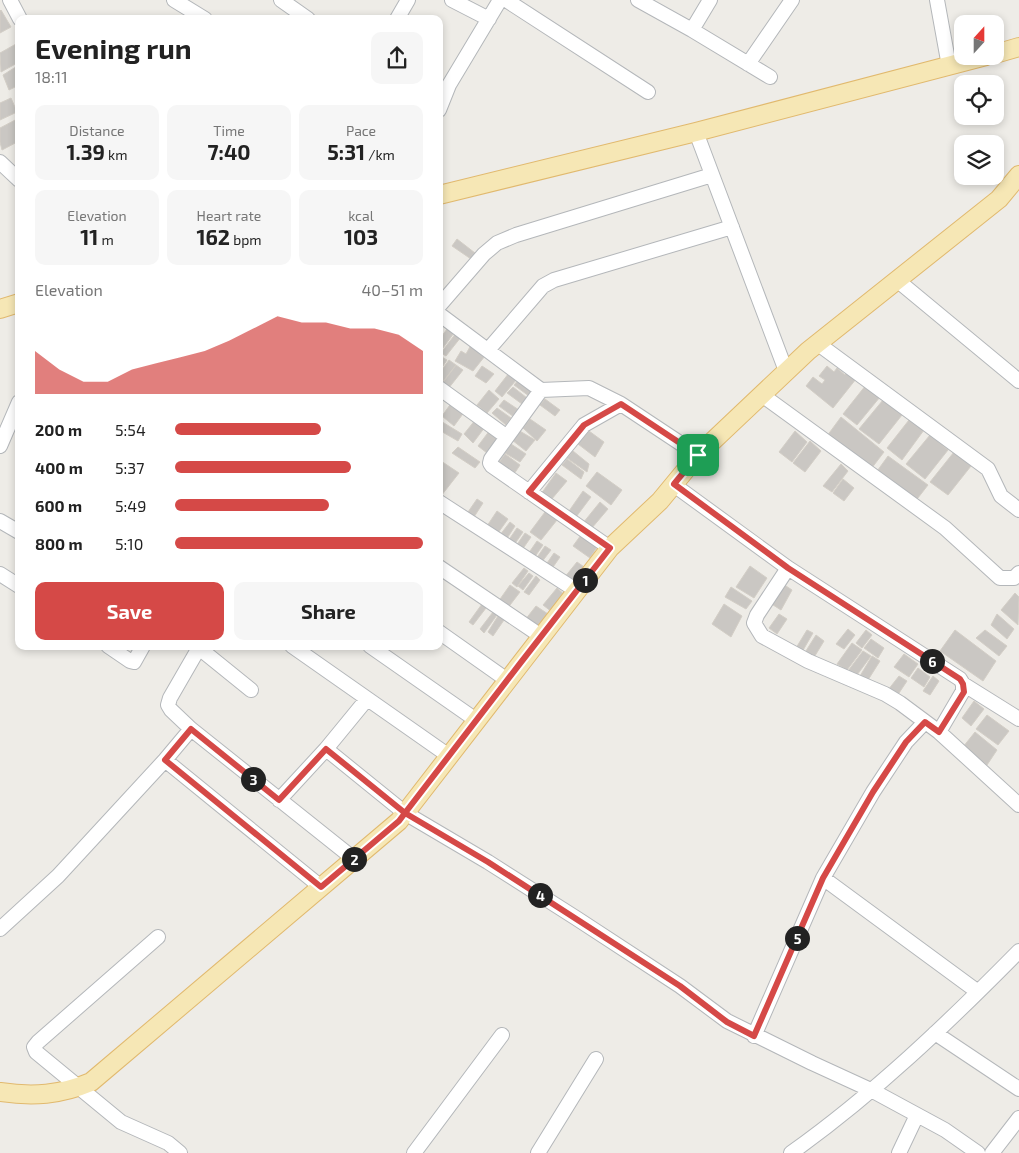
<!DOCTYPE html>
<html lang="en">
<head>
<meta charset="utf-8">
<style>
	body { margin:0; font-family:"Exo 2",sans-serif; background:#f6f6f6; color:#222; height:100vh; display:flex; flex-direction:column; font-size:19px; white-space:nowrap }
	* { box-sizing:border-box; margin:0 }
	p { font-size:16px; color:#767676 }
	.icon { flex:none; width:28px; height:28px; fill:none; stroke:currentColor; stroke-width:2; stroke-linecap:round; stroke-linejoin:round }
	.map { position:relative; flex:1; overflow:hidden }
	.drawer { position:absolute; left:15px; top:15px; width:428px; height:635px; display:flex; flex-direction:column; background:#fff; border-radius:10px; box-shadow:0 2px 8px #0003 }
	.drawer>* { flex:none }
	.needle { width:32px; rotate:21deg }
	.controls { position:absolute; left:954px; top:15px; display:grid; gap:10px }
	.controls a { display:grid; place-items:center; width:50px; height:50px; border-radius:10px; background:#fff; box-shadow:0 2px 8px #0003; font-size:25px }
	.pin { position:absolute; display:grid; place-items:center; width:42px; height:42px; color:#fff; margin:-21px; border-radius:10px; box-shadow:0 2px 8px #0006 }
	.km { position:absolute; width:25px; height:25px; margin:-12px; border-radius:50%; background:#222; color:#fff; font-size:14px; line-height:25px; text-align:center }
	.round { display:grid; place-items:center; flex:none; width:52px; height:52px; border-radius:10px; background:#f6f6f6 }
	.overview { display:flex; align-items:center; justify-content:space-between; height:85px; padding:0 20px }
	h1 { font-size:28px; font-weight:700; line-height:38px }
	.metrics { display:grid; grid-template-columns:repeat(3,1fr); gap:8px; height:85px; padding:5px 20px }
	.metrics div { display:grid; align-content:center; border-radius:10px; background:#f6f6f6; text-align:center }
	.metrics b { font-size:21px; font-weight:700 }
	.metrics small { font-size:14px; font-weight:400 }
	.metrics p { font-size:14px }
	.chart { height:140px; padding:10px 20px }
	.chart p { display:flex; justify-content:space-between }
	.chart svg { width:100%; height:90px; margin-top:5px; fill:#d54947; opacity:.7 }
	.primary-button { display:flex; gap:10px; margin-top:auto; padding:10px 20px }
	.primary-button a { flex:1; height:58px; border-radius:10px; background:#d54947; color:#fff; font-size:20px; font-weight:700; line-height:58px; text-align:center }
	.primary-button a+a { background:#f6f6f6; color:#222 }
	ul { padding:0 20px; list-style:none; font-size:16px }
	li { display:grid; grid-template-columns:80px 60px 1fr; align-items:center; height:38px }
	li i { height:12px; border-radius:6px; background:#d54947 }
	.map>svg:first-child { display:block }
	.building { fill:#cac7c3; stroke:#d3cec6 }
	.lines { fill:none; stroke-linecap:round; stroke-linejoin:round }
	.minor-casing { stroke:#b4b7ba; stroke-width:16 }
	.major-casing { stroke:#e1b96e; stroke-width:20 }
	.minor { stroke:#fff; stroke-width:14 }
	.major { stroke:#f6e7b5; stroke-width:18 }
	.route-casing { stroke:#fff; stroke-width:10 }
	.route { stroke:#d54947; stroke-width:6 }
</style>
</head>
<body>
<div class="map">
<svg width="1019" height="1153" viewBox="0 0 1019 1153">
	<rect width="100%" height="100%" fill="#eeece7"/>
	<path class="building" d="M1 10 11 27 0 33V11Z
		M16 44 19 52V62L1 72 0 53Z
		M19 65V85L9 90 3 75Z
		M11 98 17 112 0 120V103Z
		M19 118V141L2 150 0 142V128Z
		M457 239 475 253 471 259 452 246Z
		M447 329 454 333 440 352 439 340Z
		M456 333 461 337 446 356 441 353Z
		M471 345 485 356 473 371 455 361 461 351 466 354Z
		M440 356 447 360 439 372V357Z
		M449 360 456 365 441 384 439 382V374Z
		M456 365 463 370 448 389 442 384Z
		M482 366 494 374 486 383 475 376Z
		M827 366 834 372 837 368 845 375 848 372 856 379 833 408 806 386 813 377 822 384 825 380 819 376Z
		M509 373 517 379 502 397 495 391Z
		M519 379 534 390 529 396 514 385Z
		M866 385 880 397 857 425 843 414Z
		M513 387 527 398 522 404 507 393Z
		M489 390 499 399 487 413 477 405Z
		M545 399 560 410 555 416 540 405Z
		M504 400 519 410 514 417 499 406Z
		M883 400 902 415 879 444 859 429Z
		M452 402 465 411 454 426 442 416Z
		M497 408 511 418 506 425 492 413Z
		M841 417 884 452 871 469 827 436Z
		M476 419 485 427 473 443 464 434Z
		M530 419 546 430 537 441 523 428Z
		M439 420 462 434 458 441 439 430Z
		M909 420 924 430 902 460 887 448Z
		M490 430 500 438 487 453 478 446Z
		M518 430 535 440 526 451 512 440Z
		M589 431 604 442 595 457 578 444Z
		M795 431 807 442 792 462 779 452Z
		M930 435 948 450 925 479 906 464Z
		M810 441 821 451 805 472 793 463Z
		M511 444 526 454 520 462 505 453Z
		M458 447 480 462 475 468 452 453Z
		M573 451 589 464 587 472 567 458Z
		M954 452 971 466 948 495 930 482Z
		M505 454 520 465 514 474 498 464Z
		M888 456 928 485 914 503 875 474Z
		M567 459 584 472 581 479 562 465Z
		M441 461 459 473 441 496 439 494V464Z
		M841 464 848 471 832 492 823 486Z
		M597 472 622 490 611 505 586 486Z
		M556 473 567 481 551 500 541 494Z
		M843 479 854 488 844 501 833 493Z
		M583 491 591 497 576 517 569 511Z
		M477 499 483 503 474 517 468 512Z
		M600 502 608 509 591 529 583 523Z
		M497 511 508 519 498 533 487 526Z
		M545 512 557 520 541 540 530 532Z
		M510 522 515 526 506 540 500 535Z
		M517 528 523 532 514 545 508 541Z
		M525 533 531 537 522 550 516 546Z
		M581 535 597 547 590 558 573 546Z
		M537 541 543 545 534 558 528 554Z
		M545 546 551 550 541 563 536 559Z
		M554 553 560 557 551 570 545 566Z
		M577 562 587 569 574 585 564 578Z
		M750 566 767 578 754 598 736 587Z
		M524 568 528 571 517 587 512 583Z
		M529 573 533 576 523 590 518 586Z
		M536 576 540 580 529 595 524 592Z
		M783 584 792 590 781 610 770 603Z
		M510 585 520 592 507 609 498 602Z
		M731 587 752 601 746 609 725 597Z
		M557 588 566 596 552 612 543 605Z
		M1015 593 1019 597 1018 625 1001 610Z
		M482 604 486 608 473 625 469 622Z
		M724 604 742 616 731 637 712 624Z
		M536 606 551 616 540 630 525 620Z
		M493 612 497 615 484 633 480 629Z
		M779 614 787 619 777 634 769 628Z
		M997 614 1014 629 1007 639 991 625Z
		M498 616 504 620 493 636 488 632Z
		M848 629 855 635 844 649 836 644Z
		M807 630 813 633 802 652 796 648Z
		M866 630 872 635 862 648 856 643Z
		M955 630 996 661 983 681 940 651Z
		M985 630 1007 646 999 656 976 638Z
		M816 635 824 641 813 659 804 654Z
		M871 639 884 648 878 658 864 648Z
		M852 643 862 650 847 670 837 664Z
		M863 651 871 656 857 675 848 671Z
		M904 654 918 664 909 677 894 667Z
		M872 656 880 661 868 680 860 676Z
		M918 668 930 677 924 687 911 678Z
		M899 676 907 681 897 696 888 690Z
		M933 676 939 681 930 695 923 691Z
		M974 701 984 709 971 726 962 718Z
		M987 715 1009 731 998 745 976 729Z
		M975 732 997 750 987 765 963 747Z"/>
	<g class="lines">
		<g class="minor-casing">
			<path id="minor" d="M10 0 20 19
				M174 0 205 19
				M281 0 308 19
				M452 0 489 19
				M506 0 648 92
				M638 0 692 30
				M710 0 692 30 770 77
				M937 0 949 66
				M397 19 408 0
				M748 64 792 0
				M439 110 449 85 500 0
				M696 132 786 371
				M0 162 19 180
				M897 280 1019 381
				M439 306 484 254 497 243 516 235 712 175
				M439 314 541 390 491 459 490 463 492 466 610 548
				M817 343 988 469 1001 496 1019 510
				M488 350 543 286 554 280 732 227
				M439 388 507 437
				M541 390 589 388 621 404
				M762 395 945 528 1000 578H1014L1019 573
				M0 446 19 402
				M674 485 788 568 960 679 963 684V691L939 732
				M529 492 584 425 621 404 698 455
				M439 502 577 591
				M0 521 19 532
				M439 567 541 636
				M788 568 757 615 754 623 762 636 808 661 885 694 900 703 939 732 1019 805
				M0 574 19 586
				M439 632 507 680
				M108 646 130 661 134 662 143 646
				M292 646 449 756
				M370 646 476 720
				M963 684 1019 719
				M251 690 204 652 200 651 196 653 170 698 168 705 171 710 191 729 354 859
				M326 749 405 813 488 862 576 918 680 986 727 1021 812 1063 873 1091 945 1130 978 1153
				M165 760 321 887
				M279 800 326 749 367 699
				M823 878 978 992
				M0 929 58 876 165 760 191 729
				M158 937 38 1042 34 1047 36 1052 121 1122 168 1143 180 1153
				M935 1033 1019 1089
				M754 1036 823 878 873 792 906 742 925 722
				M414 1153 502 1035
				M538 1153 596 1059
				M791 1153C874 1094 948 1023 1019 951
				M899 1153 917 1115
				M992 1153 1019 1118"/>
		</g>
		<g class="major-casing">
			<path id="major" d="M995 54 1019 47
				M439 195 696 132 986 56
				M0 309 19 303
				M0 1092C33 1097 60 1095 91 1082L399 821 610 548 660 501 698 455 808 351 999 199 1019 175"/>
		</g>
		<use href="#minor" class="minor"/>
		<use href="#major" class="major"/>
	</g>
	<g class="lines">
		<g class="route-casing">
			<path id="route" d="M698 455 621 404 584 425 529 492 610 548C541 636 473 724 405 813L399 821 321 887 165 760 191 729 279 800 326 749 405 813 488 862 680 986 727 1022 754 1036 823 878 873 792 906 742 925 722 939 732 964 692 963 684 960 679 788 568 674 484 698 455"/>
		</g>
		<use href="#route" class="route"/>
	</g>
</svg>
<div class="controls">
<a><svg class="needle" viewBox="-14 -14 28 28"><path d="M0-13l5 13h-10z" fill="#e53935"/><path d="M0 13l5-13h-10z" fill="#767676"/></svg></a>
<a><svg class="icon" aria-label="locate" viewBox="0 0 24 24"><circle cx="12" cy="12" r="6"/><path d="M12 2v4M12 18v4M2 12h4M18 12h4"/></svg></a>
<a><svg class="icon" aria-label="layers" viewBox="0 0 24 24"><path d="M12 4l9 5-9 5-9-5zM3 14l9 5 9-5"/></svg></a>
</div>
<div class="pin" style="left:698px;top:455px;background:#1e9e55"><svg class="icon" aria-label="arrive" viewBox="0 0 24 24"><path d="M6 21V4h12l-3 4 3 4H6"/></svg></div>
<b class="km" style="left:585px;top:580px">1</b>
<b class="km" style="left:354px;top:859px">2</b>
<b class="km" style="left:253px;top:779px">3</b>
<b class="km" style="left:540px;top:895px">4</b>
<b class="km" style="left:797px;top:938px">5</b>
<b class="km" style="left:932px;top:661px">6</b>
<section class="drawer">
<div class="overview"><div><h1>Evening run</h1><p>18:11</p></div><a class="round"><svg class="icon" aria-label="share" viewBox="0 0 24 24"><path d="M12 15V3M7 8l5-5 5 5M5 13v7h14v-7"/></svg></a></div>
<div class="metrics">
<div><p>Distance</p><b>1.39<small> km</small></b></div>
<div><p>Time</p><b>7:40</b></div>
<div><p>Pace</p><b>5:31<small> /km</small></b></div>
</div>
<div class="metrics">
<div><p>Elevation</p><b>11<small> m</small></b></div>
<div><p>Heart rate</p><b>162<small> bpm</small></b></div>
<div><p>kcal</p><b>103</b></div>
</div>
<div class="chart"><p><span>Elevation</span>40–51 m</p>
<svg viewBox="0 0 160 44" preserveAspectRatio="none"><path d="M0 44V23L10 32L20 38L30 38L40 32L50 29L60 26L70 23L80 18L90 12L100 6L110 9L120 9L130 12L140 12L150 15L160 23V44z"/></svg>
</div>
<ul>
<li><b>200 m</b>5:54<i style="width:59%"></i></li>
<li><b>400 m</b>5:37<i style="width:71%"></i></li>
<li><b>600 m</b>5:49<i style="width:62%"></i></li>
<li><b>800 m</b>5:10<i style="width:100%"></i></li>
</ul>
<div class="primary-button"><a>Save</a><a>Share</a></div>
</section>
</div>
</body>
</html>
